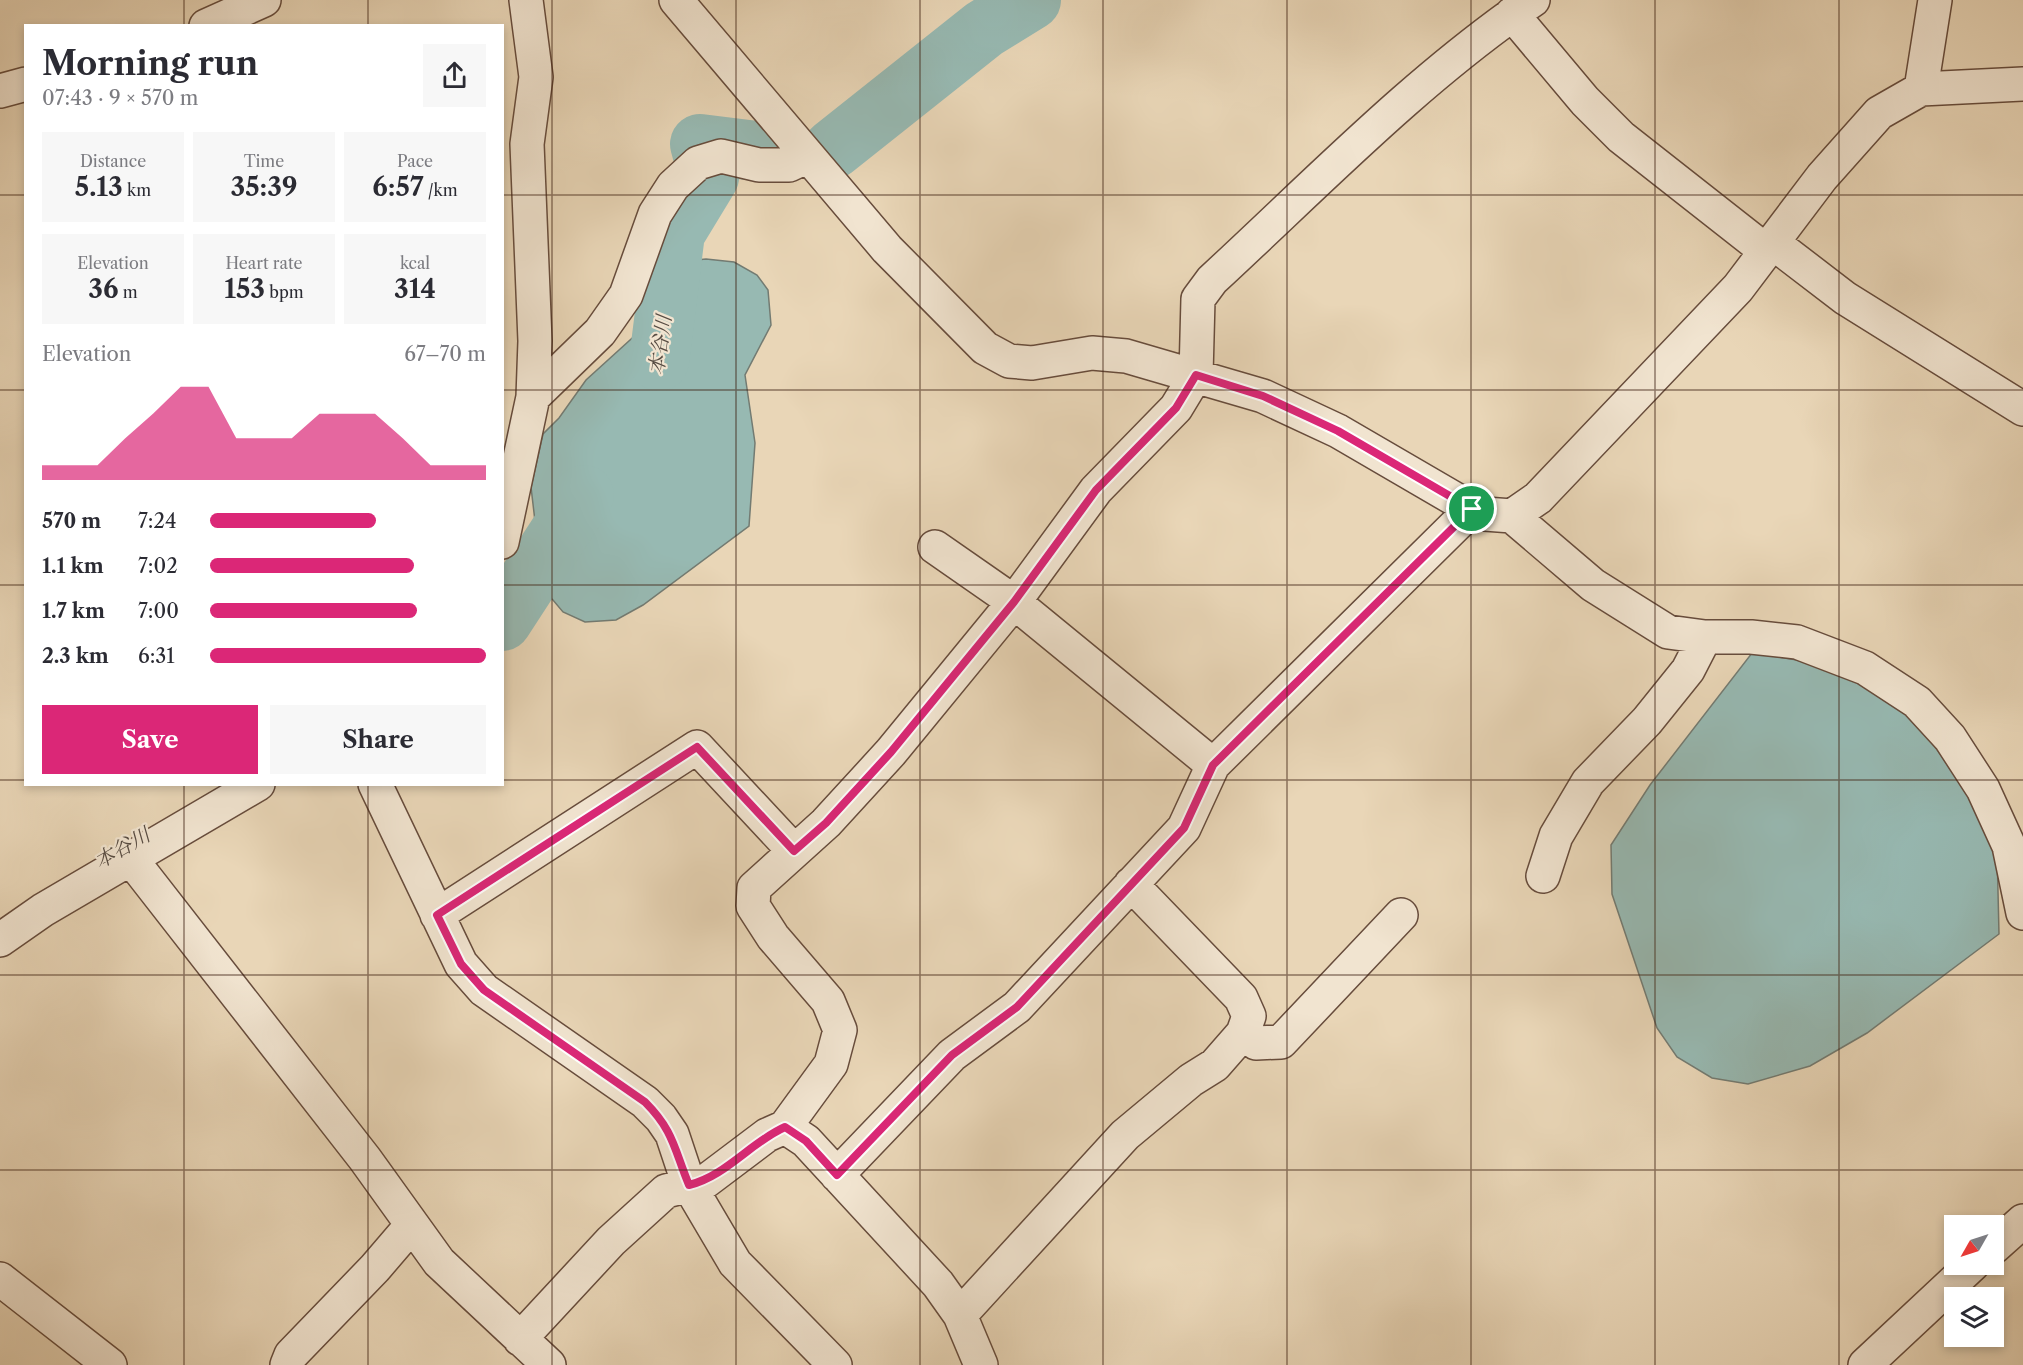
<!DOCTYPE html>
<html lang="en">
<head>
<meta charset="utf-8">
<style>
	body { margin:0; font-family:"Libre Caslon Text","Noto Serif JP",serif; background:#f7f7f7; color:#2b2b33; height:100vh; display:flex; flex-direction:column; font-size:22px; white-space:nowrap }
	* { box-sizing:border-box; margin:0 }
	p { font-size:20px; color:#7c7c81 }
	.icon { flex:none; width:33px; height:33px; fill:none; stroke:currentColor; stroke-width:2; stroke-linecap:round; stroke-linejoin:round }
	.map { position:relative; flex:1; overflow:hidden }
	.drawer { position:absolute; left:24px; top:24px; width:480px; height:762px; display:flex; flex-direction:column; background:#fff; border-radius:0px; box-shadow:0 3px 9px #0003 }
	.drawer>* { flex:none }
	.needle { width:39px; rotate:231deg }
	.buttons { position:absolute; left:1944px; top:1215px; display:grid; gap:12px }
	.buttons a { display:grid; place-items:center; width:60px; height:60px; border-radius:0px; background:#fff; box-shadow:0 3px 9px #0003; font-size:30px }
	.pin { position:absolute; display:grid; place-items:center; width:51px; height:51px; color:#fff; margin:-26px; border:3px solid #fff; border-radius:50%; box-shadow:0 2px 6px #0007 }
	.round { display:grid; place-items:center; flex:none; width:63px; height:63px; border-radius:0px; background:#f7f7f7 }
	.overview { display:flex; align-items:center; justify-content:space-between; height:102px; padding:0 18px }
	h1 { font-size:33px; font-weight:700; line-height:45px }
	.figures { display:grid; grid-template-columns:repeat(3,1fr); gap:9px; height:102px; padding:6px 18px }
	.figures div { display:grid; align-content:center; border-radius:0px; background:#f7f7f7; text-align:center }
	.figures b { font-size:26px; font-weight:700 }
	.figures small { font-size:16px; font-weight:400 }
	.figures p { font-size:16px }
	.chart { height:168px; padding:12px 18px }
	.chart p { display:flex; justify-content:space-between }
	.chart svg { width:100%; height:108px; margin-top:6px; fill:#db2777; opacity:.7 }
	.primary-button { display:flex; gap:12px; margin-top:auto; padding:12px 18px }
	.primary-button a { flex:1; height:69px; border-radius:0px; background:#db2777; color:#fff; font-size:24px; font-weight:700; line-height:69px; text-align:center }
	.primary-button a+a { background:#f7f7f7; color:#2b2b33 }
	ul { padding:0 18px; list-style:none; font-size:20px }
	li { display:grid; grid-template-columns:96px 72px 1fr; align-items:center; height:45px }
	li i { height:15px; border-radius:8px; background:#db2777 }
	.map>svg:first-child { display:block }
	.water { fill:#97b9b2; stroke:#737b72; stroke-width:1.5 }
	.lines { fill:none; stroke-linecap:round; stroke-linejoin:round }
	.river { stroke:#97b9b2; stroke-width:60 }
	.minor-casing { stroke:#674c3c; stroke-width:36 }
	.minor { stroke:#f1e4d0; stroke-width:33 }
	.route-casing { stroke:#fff; stroke-width:12 }
	.route { stroke:#db2777; stroke-width:8 }
	.grid { fill:none; stroke:#3c1e13; stroke-width:1.5; stroke-opacity:0.55 }
	.labels { text-anchor:middle; stroke-width:4.5; stroke-linejoin:round; paint-order:stroke }
	.water-label { font-size:20px; font-style:italic; fill:#574c43; stroke:#f1e4d0 }
</style>
</head>
<body>
<div class="map">
<svg width="2023" height="1365" viewBox="0 0 2023 1365">
	<rect width="100%" height="100%" fill="#e9d6b7"/>
	<filter id="stains"><feTurbulence type="fractalNoise" baseFrequency=".00333" numOctaves="4"/><feColorMatrix values="0 0 0 0 .2 0 0 0 0 .09 0 0 0 0 .02 0 0 0 .5 -.17"/></filter>
	<radialGradient id="worn" r=".72"><stop offset=".6" stop-color="#630" stop-opacity="0"/><stop offset="1" stop-color="#630" stop-opacity=".3"/></radialGradient>
	<path class="water" d="M706 259 734 262 757 275 768 290 771 325 745 375 755 443 749 526 643 605 616 620 585 622 563 612 547 593 540 564 531 487 543 434 559 418 586 380 641 330 659 307 670 277 686 261Z
		M1752 653 1797 660 1848 675 1890 699 1924 731 1969 795 1997 850 1999 934 1867 1033 1810 1066 1748 1084 1712 1078 1677 1057 1657 1028 1612 894 1611 845 1650 785Z"/>
	<g class="lines">
		<path class="river" d="M833 149 984 29 1031 0
			M659 361 675 233 709 177 700 144 772 153
			M502 621 584 495"/>
		<g class="minor-casing">
			<path id="minor" d="M676 0 887 249 985 348 1009 361 1032 363 1092 353 1126 356 1263 396 1338 431 1472 509 1485 514 1512 516 1593 585 1668 632 1705 637H1751L1797 642 1865 668 1917 702 1950 738 1983 789 2009 846 2023 913
				M1512 14 1585 101 1621 137 1766 251
				M206 26 264 0
				M1921 89 1935 0
				M0 91 26 84
				M1772 242 1845 298 2023 409
				M533 397 600 332 626 295 655 214 673 186 698 163 721 156 759 165H789L808 156
				M1512 516 1538 498 1738 288 1822 177 1879 113 1921 89 2023 84
				M502 542 533 397 535 341 527 144 536 77 526 0
				M935 547 1014 602 1213 765
				M375 784 461 964 484 990 645 1102 661 1118 672 1134 689 1185 735 1263 835 1365
				M131 859 365 1159 439 1262 549 1365
				M1543 876 1556 836 1588 782 1647 721 1688 670 1705 637
				M437 915 697 747 794 851
				M0 940 43 910 258 784
				M1243 1033 1256 1043 1281 1042 1401 915
				M785 1127 806 1141 938 1284 960 1315 981 1365
				M837 1175 952 1055 1017 1007 1184 828 1213 765 1472 509
				M1994 1247 2023 1221
				M0 1279 110 1365
				M960 1315 1125 1135 1191 1080 1215 1065 1243 1033 1249 1016 1241 998 1131 884
				M520 1339 611 1241 666 1191 706 1181 767 1135 785 1127 831 1064 840 1030 828 1001 773 937 753 906 754 888 826 823 891 752 1014 602 1096 490 1176 408 1196 375 1198 299 1212 280C1316 184 1416 80 1533 0
				M287 1365 291 1355 375 1268 411 1226
				M1865 1365 1973 1264"/>
		</g>
		<use href="#minor" class="minor"/>
	</g>
	<g class="lines">
		<g class="route-casing">
			<path id="route" d="M1196 375 1263 396 1338 431 1472 509 1213 765 1184 828 1017 1007 952 1055 837 1175 806 1141 785 1127C751 1142 726 1176 689 1185 674 1149 674 1131 645 1102L484 990 461 964 437 915 697 747 794 851 826 823 891 752 1014 602 1096 490 1176 408Z"/>
		</g>
		<use href="#route" class="route"/>
	</g>
	<path class="grid" d="M184 0V26M368 0V26M552 0V1365M736 0V1365M920 0V1365M1103 0V1365M1287 0V1365M1471 0V1365M1655 0V1365M1839 0V1365M0 195H26M502 195H2023M0 390H26M502 390H2023M0 585H26M502 585H2023M0 780H26M502 780H2023M184 784V1365M368 784V1365M0 975H2023M0 1170H2023"/>
	<g class="labels">
		<g class="water-label">
			<text transform="translate(660 345) rotate(-82)" y="7">本谷川</text>
			<text transform="translate(122 848) rotate(-30)" y="7">本谷川</text>
		</g>
	</g>
	<rect width="100%" height="100%" filter="url(#stains)"/>
	<rect width="100%" height="100%" fill="url(#worn)"/>
</svg>
<div class="buttons">
<a><svg class="needle" viewBox="-14 -14 28 28"><path d="M0-13l5 13h-10z" fill="#e53935"/><path d="M0 13l5-13h-10z" fill="#7c7c81"/></svg></a>
<a><svg class="icon" aria-label="layers" viewBox="0 0 24 24"><path d="M12 4l9 5-9 5-9-5zM3 14l9 5 9-5"/></svg></a>
</div>
<div class="pin" style="left:1472px;top:509px;background:#1e9e55"><svg class="icon" aria-label="arrive" viewBox="0 0 24 24"><path d="M6 21V4h12l-3 4 3 4H6"/></svg></div>
<section class="drawer">
<div class="overview"><div><h1>Morning run</h1><p>07:43 · 9 × 570 m</p></div><a class="round"><svg class="icon" aria-label="share" viewBox="0 0 24 24"><path d="M12 15V3M7 8l5-5 5 5M5 13v7h14v-7"/></svg></a></div>
<div class="figures">
<div><p>Distance</p><b>5.13<small> km</small></b></div>
<div><p>Time</p><b>35:39</b></div>
<div><p>Pace</p><b>6:57<small> /km</small></b></div>
</div>
<div class="figures">
<div><p>Elevation</p><b>36<small> m</small></b></div>
<div><p>Heart rate</p><b>153<small> bpm</small></b></div>
<div><p>kcal</p><b>314</b></div>
</div>
<div class="chart"><p><span>Elevation</span>67–70 m</p>
<svg viewBox="0 0 160 44" preserveAspectRatio="none"><path d="M0 44V38L10 38L20 38L30 27L40 17L50 6L60 6L70 27L80 27L90 27L100 17L110 17L120 17L130 27L140 38L150 38L160 38V44z"/></svg>
</div>
<ul>
<li><b>570 m</b>7:24<i style="width:60%"></i></li>
<li><b>1.1 km</b>7:02<i style="width:74%"></i></li>
<li><b>1.7 km</b>7:00<i style="width:75%"></i></li>
<li><b>2.3 km</b>6:31<i style="width:100%"></i></li>
</ul>
<div class="primary-button"><a>Save</a><a>Share</a></div>
</section>
</div>
</body>
</html>
